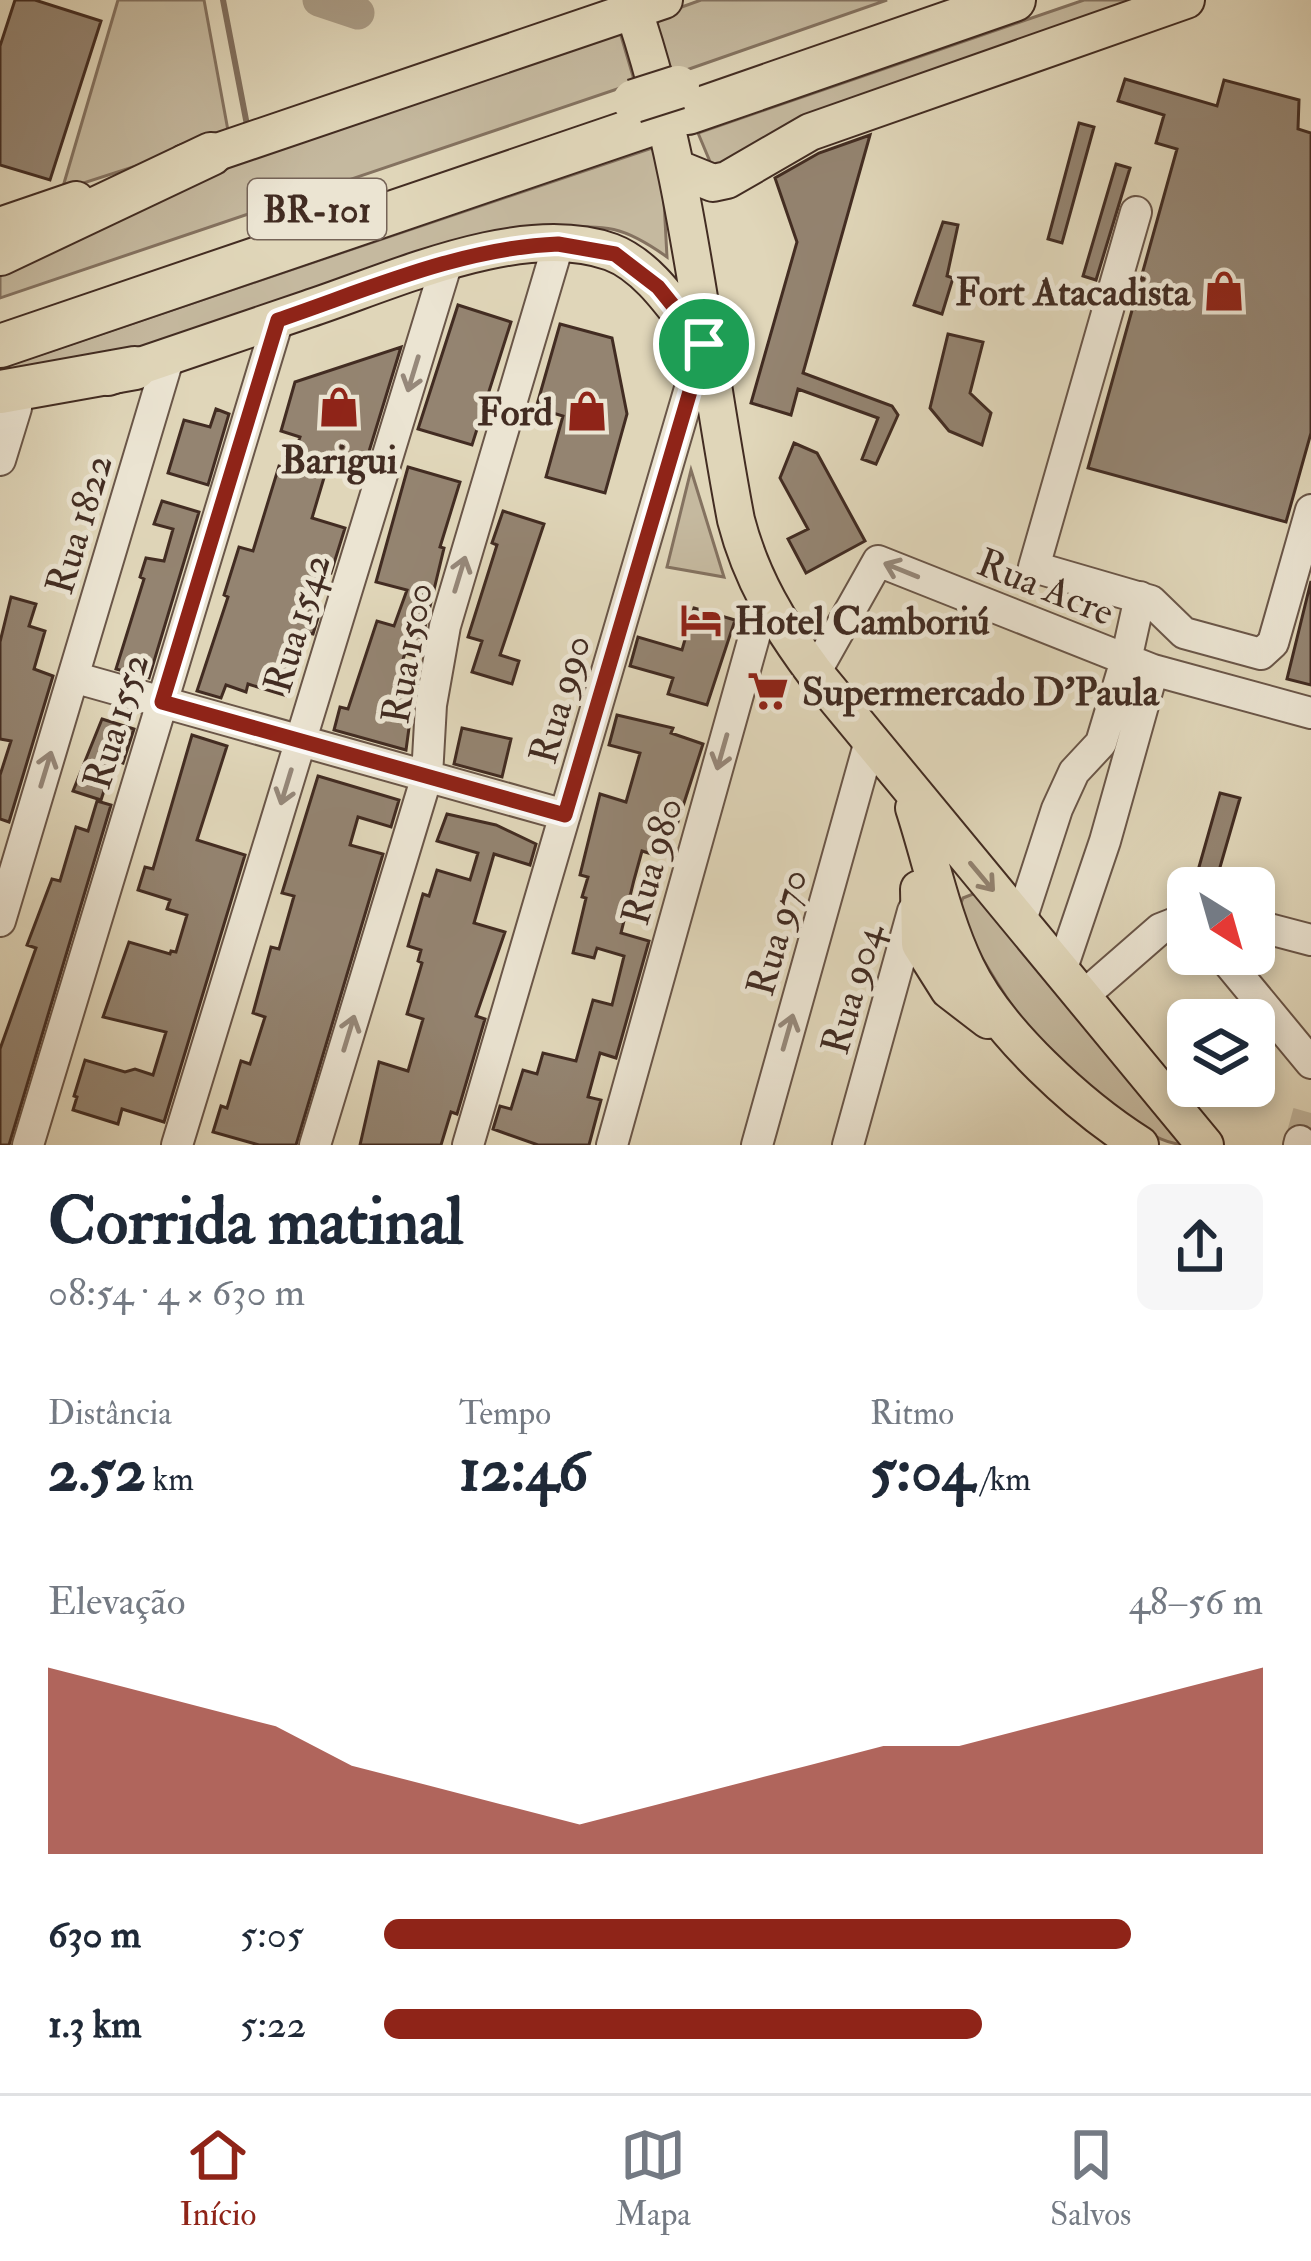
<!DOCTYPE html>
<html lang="pt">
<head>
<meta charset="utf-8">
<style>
	body { margin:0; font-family:"IM FELL Double Pica",serif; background:#f6f6f7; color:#1f2937; height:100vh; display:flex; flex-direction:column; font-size:45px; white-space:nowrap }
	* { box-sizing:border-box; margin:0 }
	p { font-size:39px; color:#747a83 }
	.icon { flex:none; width:66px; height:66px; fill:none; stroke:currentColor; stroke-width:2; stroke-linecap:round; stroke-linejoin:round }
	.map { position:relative; height:1145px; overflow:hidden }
	.side { display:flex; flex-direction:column; background:#fff; flex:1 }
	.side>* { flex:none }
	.needle { width:78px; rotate:143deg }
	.fabs { position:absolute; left:1167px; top:867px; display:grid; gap:24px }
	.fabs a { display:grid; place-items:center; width:108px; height:108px; border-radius:18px; background:#fff; box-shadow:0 6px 18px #0003; font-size:60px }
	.pin { position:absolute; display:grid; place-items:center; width:102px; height:102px; color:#fff; margin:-51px; border:6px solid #fff; border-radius:50%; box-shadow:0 3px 12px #0007 }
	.round { display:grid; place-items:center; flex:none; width:126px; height:126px; border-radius:18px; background:#f6f6f7 }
	.summary { display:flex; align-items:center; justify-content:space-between; height:204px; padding:0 48px }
	h1 { font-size:66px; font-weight:800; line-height:90px }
	.figures { display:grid; grid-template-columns:repeat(3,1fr); gap:18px; height:204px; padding:12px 48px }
	.figures div { display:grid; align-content:center }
	.figures b { font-size:60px; font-weight:800 }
	.figures small { font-size:33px; font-weight:400 }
	.figures p { font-size:33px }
	.chart { height:336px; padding:24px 48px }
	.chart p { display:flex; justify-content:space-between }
	.chart svg { width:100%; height:216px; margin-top:12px; fill:#8f2418; opacity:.7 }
	ul { padding:0 48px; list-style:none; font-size:39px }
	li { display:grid; grid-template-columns:192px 144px 1fr; align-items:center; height:90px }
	li i { height:30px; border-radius:15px; background:#8f2418 }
	.menu { display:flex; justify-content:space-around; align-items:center; height:168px; border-top:3px solid #e0e1e3; background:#fff; font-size:33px; color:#747a83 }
	.menu a { display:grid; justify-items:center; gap:6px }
	.menu .active { color:#8f2418 }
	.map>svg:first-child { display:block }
	.green { fill:#c5b99f; stroke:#847260; stroke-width:3 }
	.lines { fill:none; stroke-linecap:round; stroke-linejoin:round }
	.stream { stroke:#806f5e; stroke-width:6 }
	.river { stroke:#aa9c86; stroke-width:33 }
	.building { fill:#948471; stroke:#422c22; stroke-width:3 }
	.minor-tunnel { stroke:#c0b49b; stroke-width:30; stroke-dasharray:30 15; stroke-linecap:butt }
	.minor-casing { stroke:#6a5648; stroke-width:34 }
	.major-casing { stroke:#422c22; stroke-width:40 }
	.highway-casing { stroke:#422c22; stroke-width:46 }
	.minor { stroke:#ebe4d2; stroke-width:30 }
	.major { stroke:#e0d6b9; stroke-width:36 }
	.highway { stroke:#e0d6b9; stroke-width:42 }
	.highway-bridge-casing { stroke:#422c22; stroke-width:46; stroke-linecap:butt }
	.highway-bridge { stroke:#e0d6b9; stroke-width:42 }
	.oneway { stroke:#96887a }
	.oneway2 { stroke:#91816e }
	.route-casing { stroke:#fff; stroke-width:24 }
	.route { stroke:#8f2418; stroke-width:15 }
	.labels { text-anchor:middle; stroke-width:10; stroke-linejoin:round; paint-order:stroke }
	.shield { fill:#ebe4d2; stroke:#756357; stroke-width:3 }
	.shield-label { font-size:36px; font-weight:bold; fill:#422c22 }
	.poi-label { font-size:39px; font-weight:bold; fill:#422c22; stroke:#ebe4d2; text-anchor:end }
	.street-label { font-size:39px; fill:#422c22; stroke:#ebe4d2 }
</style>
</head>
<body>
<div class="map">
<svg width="1311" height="1145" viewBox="0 0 1311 1145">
	<rect width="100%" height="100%" fill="#e0d6b9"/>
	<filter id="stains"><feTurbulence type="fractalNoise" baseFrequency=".00167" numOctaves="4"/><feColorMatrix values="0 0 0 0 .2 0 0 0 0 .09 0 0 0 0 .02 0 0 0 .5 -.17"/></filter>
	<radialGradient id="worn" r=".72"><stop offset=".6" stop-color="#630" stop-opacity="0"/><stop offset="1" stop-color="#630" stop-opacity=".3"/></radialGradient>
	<path class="green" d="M118 0H204L229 136 62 190Z
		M701 0H887L672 75 654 17Z
		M1084 0H1146L731 168 711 164 698 133Z
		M614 12 635 83 0 298V269L209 166Z
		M661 145 667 257C618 222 604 226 545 229L104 365 0 384V368Z
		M691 470 724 577 667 567Z
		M978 892 1190 1145C1165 1145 1151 1134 1131 1121 1047 1069 1003 999 957 913L963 898Z"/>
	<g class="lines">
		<path class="stream" d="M223 0 247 125"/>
		<path class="river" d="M319 0 358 13"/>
	</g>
	<path class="building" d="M15 0H35L101 21 50 180 0 165V46Z
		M1125 79 1217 106 1224 80 1299 100 1298 129 1311 133V433L1286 522 1088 468 1177 149 1156 143 1164 115 1118 101Z
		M1079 123 1094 127 1062 243 1048 239Z
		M870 135 803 373 892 406 898 415 876 464 862 459 878 418 798 389 791 415 751 403 797 242 775 178 819 153Z
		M1116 164 1130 168 1096 280 1083 276Z
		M943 222 958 225 947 276 953 278 942 314 914 305Z
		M458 305 511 322 472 445 418 429Z
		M560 324 612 338 627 414 605 493 546 477 563 416 536 408Z
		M948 334 983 342 970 393 991 413 982 445 949 431 930 408Z
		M401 347 367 458 363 457 355 480 326 471 312 518 345 528 331 573 324 571 313 606 321 608 313 634 308 633 287 696 248 684 246 692 226 685 221 698 197 691 228 597 224 595 239 547 253 551 279 466 289 469 300 437 281 431 295 382Z
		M216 409 229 414 208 485 168 473 184 420 210 427Z
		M794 443 817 453 865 541 806 573 788 539 808 529 780 478Z
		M408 467 460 482 440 547 444 548 425 627 415 656 405 653 395 686 414 691 406 750 334 730 340 707 348 709 377 621 394 626 407 590 376 582Z
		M162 501 199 512 149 678 116 669 144 579 140 577 146 558 164 561 173 529 154 524Z
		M503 511 544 524 500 655 519 661 512 684 472 672 482 641 468 637 497 545 492 543Z
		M1311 581V685L1287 679Z
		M11 597 36 604 29 626 45 631 34 669 53 676 9 822 0 819V775L11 741 0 739V642Z
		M694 608 735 620 707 705 668 694 673 678 630 666 638 637 682 650Z
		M617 715 673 728 671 733 703 744 674 834 662 830 655 855 642 851 634 880 621 933 649 941 616 1058 600 1053 588 1097 601 1100 589 1145H538L493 1129 500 1106 511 1109 523 1070 537 1074 543 1053 576 1061 593 1000 612 1005 624 956 597 948 594 958 573 953 586 898 582 897 588 877 580 875 600 794 626 802 640 753 609 745Z
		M102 719 134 729 123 763 114 760 101 800 73 791Z
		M462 728 511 739 502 777 454 764Z
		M192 735 227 746 197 840 245 855 164 1122 122 1109 118 1124 73 1110 77 1097 74 1096 85 1060 125 1072 135 1069 153 1075 166 1032 103 1017 129 942 170 954 171 951 176 952 187 915 167 909 170 900 138 890 145 867 153 869Z
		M318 776 399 800 391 827 358 817 350 845 383 854 296 1145H259L213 1132 221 1106 227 1108 241 1061 250 1064 265 1017 253 1013 271 947 279 949 294 896 282 893Z
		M1220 793 1240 798 1214 888H1193Z
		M97 801 111 805 9 1145H0V1049L36 948 27 945 52 879 60 881 76 827 88 831Z
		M447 814 496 825 536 844 530 865 494 854 474 923 505 932 476 1016 485 1019 457 1114 451 1112 441 1145H360L379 1062 408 1071 423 1019 407 1014 422 963 418 961 421 950 408 946 423 894 429 896 437 870 470 880 478 853 437 841Z"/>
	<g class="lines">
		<path class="minor-tunnel" d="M1300 1141 1311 1101"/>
		<g class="minor-casing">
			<path id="minor" d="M1136 212 1034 567 1151 601 1184 633 1261 654 1273 643 1311 510
				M0 460 16 408
				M815 673 878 561 1153 670 1311 713
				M73 677 565 815
				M0 921 169 356
				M1020 923 1057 809 1074 772 1101 743 1126 660 1140 597
				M1254 925 1311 940
				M1221 954 1311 1063
				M1061 971 1105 841 1153 670
				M1082 997 1160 929 1188 918
				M28 1145 278 320
				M177 1145 447 262
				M315 1145 427 776 431 705 445 626 558 245
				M468 1145 703 344
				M612 1145 765 598
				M757 1145 870 741
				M848 1145 913 911
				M1299 1145 1300 1141"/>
		</g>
		<g class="major-casing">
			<path id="major" d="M630 0C688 165 703 348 736 520 751 578 779 625 815 673L1205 1145
				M185 163 664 0
				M676 168 713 183 727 180 810 132 1186 0
				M0 226 76 200
				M108 377C175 354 241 332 308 309 393 281 522 220 611 252 649 266 677 311 701 341
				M914 808C931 860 942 917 966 967 997 1032 1080 1107 1140 1145
				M919 889 920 944 949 990 988 1020"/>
		</g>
		<g class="highway-casing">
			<path id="highway" d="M688 113 1014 0
				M0 254 211 154
				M0 346 646 126
				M0 392 135 368"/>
		</g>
		<use href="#minor" class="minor"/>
		<use href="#major" class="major"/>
		<use href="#highway" class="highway"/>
		<g class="highway-bridge-casing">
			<path id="highway-bridge" d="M634 101 678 87"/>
		</g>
		<use href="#highway-bridge" class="highway-bridge"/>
	</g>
	<defs><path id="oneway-shaft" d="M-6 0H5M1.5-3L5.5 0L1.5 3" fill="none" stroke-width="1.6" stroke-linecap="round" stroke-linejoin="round" transform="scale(3)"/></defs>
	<g class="oneway">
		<use href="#oneway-shaft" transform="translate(413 374) rotate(107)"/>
		<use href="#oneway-shaft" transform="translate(901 570) rotate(-158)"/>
		<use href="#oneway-shaft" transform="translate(460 574) rotate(-73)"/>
		<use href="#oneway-shaft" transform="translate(722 752) rotate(106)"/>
		<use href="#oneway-shaft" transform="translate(46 769) rotate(-73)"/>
		<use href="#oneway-shaft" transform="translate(286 787) rotate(107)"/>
		<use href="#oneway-shaft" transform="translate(788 1032) rotate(-74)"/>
		<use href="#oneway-shaft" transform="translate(349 1033) rotate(-73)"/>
	</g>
	<use class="oneway2" href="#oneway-shaft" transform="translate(982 877) rotate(50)"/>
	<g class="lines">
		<g class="route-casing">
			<path id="route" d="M558 244 615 254 658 287 704 344 565 815 162 702 278 320C369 289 461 248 558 244Z"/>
		</g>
		<use href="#route" class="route"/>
	</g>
	<defs>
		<g id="shop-bare" transform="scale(3.24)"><path d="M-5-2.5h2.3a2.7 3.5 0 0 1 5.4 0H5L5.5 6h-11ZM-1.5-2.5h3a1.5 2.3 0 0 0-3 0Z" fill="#8f2418" stroke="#ebe4d2" stroke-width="2.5" paint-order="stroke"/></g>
		<g id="hotel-bare" transform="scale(3.24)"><path d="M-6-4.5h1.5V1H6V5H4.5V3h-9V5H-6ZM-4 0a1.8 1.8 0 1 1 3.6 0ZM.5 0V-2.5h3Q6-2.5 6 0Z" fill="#8f2418" stroke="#ebe4d2" stroke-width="2.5" paint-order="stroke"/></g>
		<g id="supermarket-bare" transform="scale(3.24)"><path d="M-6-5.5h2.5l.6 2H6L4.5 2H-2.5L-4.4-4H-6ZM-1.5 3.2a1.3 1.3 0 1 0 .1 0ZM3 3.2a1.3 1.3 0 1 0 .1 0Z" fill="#8f2418" stroke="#ebe4d2" stroke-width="2.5" paint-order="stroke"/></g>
	</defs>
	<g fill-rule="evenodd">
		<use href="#shop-bare" x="1224" y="291"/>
		<use href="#shop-bare" x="339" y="407"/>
		<use href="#shop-bare" x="587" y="411"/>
		<use href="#hotel-bare" x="701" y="620"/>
		<use href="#supermarket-bare" x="768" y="691"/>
	</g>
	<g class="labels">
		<rect class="shield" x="248" y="179" width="138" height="60" rx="9"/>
		<g class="shield-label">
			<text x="317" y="222">BR-101</text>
		</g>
		<g class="poi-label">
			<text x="1190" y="305">Fort Atacadista</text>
			<text x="553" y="425">Ford</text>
			<text x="339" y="473" text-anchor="middle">Barigui</text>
			<text x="735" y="634" text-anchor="start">Hotel Camboriú</text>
			<text x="802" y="705" text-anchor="start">Supermercado D'Paula</text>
		</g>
		<g class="street-label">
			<text transform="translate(78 524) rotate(-73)" y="14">Rua 1822</text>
			<text transform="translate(1046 586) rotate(22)" y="14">Rua Acre</text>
			<text transform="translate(296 623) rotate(-73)" y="14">Rua 1542</text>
			<text transform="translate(406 653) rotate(-80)" y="14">Rua 1500</text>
			<text transform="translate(559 699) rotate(-74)" y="14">Rua 990</text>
			<text transform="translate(115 721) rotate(-73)" y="14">Rua 1552</text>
			<text transform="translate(651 861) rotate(-74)" y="14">Rua 980</text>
			<text transform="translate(776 932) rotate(-74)" y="14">Rua 970</text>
			<text transform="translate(851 989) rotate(-74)" y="14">Rua 904</text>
		</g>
	</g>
	<rect width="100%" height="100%" filter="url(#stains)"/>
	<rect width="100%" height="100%" fill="url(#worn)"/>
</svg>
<div class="fabs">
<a><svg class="needle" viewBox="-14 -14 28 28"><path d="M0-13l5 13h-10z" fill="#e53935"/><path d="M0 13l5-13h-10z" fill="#747a83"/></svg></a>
<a><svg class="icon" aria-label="layers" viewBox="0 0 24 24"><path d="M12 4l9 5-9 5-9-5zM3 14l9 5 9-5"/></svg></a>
</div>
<div class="pin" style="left:704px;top:344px;background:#1e9e55"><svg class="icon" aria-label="arrive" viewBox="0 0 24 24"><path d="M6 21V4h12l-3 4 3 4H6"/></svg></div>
</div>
<section class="side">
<div class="summary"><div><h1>Corrida matinal</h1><p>08:54 · 4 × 630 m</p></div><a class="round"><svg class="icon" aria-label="share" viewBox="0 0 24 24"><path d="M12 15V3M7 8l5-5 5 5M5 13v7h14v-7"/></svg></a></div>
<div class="figures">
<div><p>Distância</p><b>2.52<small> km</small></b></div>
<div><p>Tempo</p><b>12:46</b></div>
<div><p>Ritmo</p><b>5:04<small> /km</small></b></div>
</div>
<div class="chart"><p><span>Elevação</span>48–56 m</p>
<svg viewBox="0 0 160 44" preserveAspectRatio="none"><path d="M0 44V6L10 10L20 14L30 18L40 26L50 30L60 34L70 38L80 34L90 30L100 26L110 22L120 22L130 18L140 14L150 10L160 6V44z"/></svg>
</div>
<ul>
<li><b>630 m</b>5:05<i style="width:85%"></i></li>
<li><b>1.3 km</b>5:22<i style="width:68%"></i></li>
</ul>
</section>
<nav class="menu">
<a class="active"><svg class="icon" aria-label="home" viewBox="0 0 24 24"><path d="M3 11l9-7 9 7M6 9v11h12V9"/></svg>Início</a>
<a><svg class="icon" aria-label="map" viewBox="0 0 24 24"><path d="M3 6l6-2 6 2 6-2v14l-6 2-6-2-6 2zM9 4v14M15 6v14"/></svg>Mapa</a>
<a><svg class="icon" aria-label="saved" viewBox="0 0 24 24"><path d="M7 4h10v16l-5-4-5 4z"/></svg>Salvos</a>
</nav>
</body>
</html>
